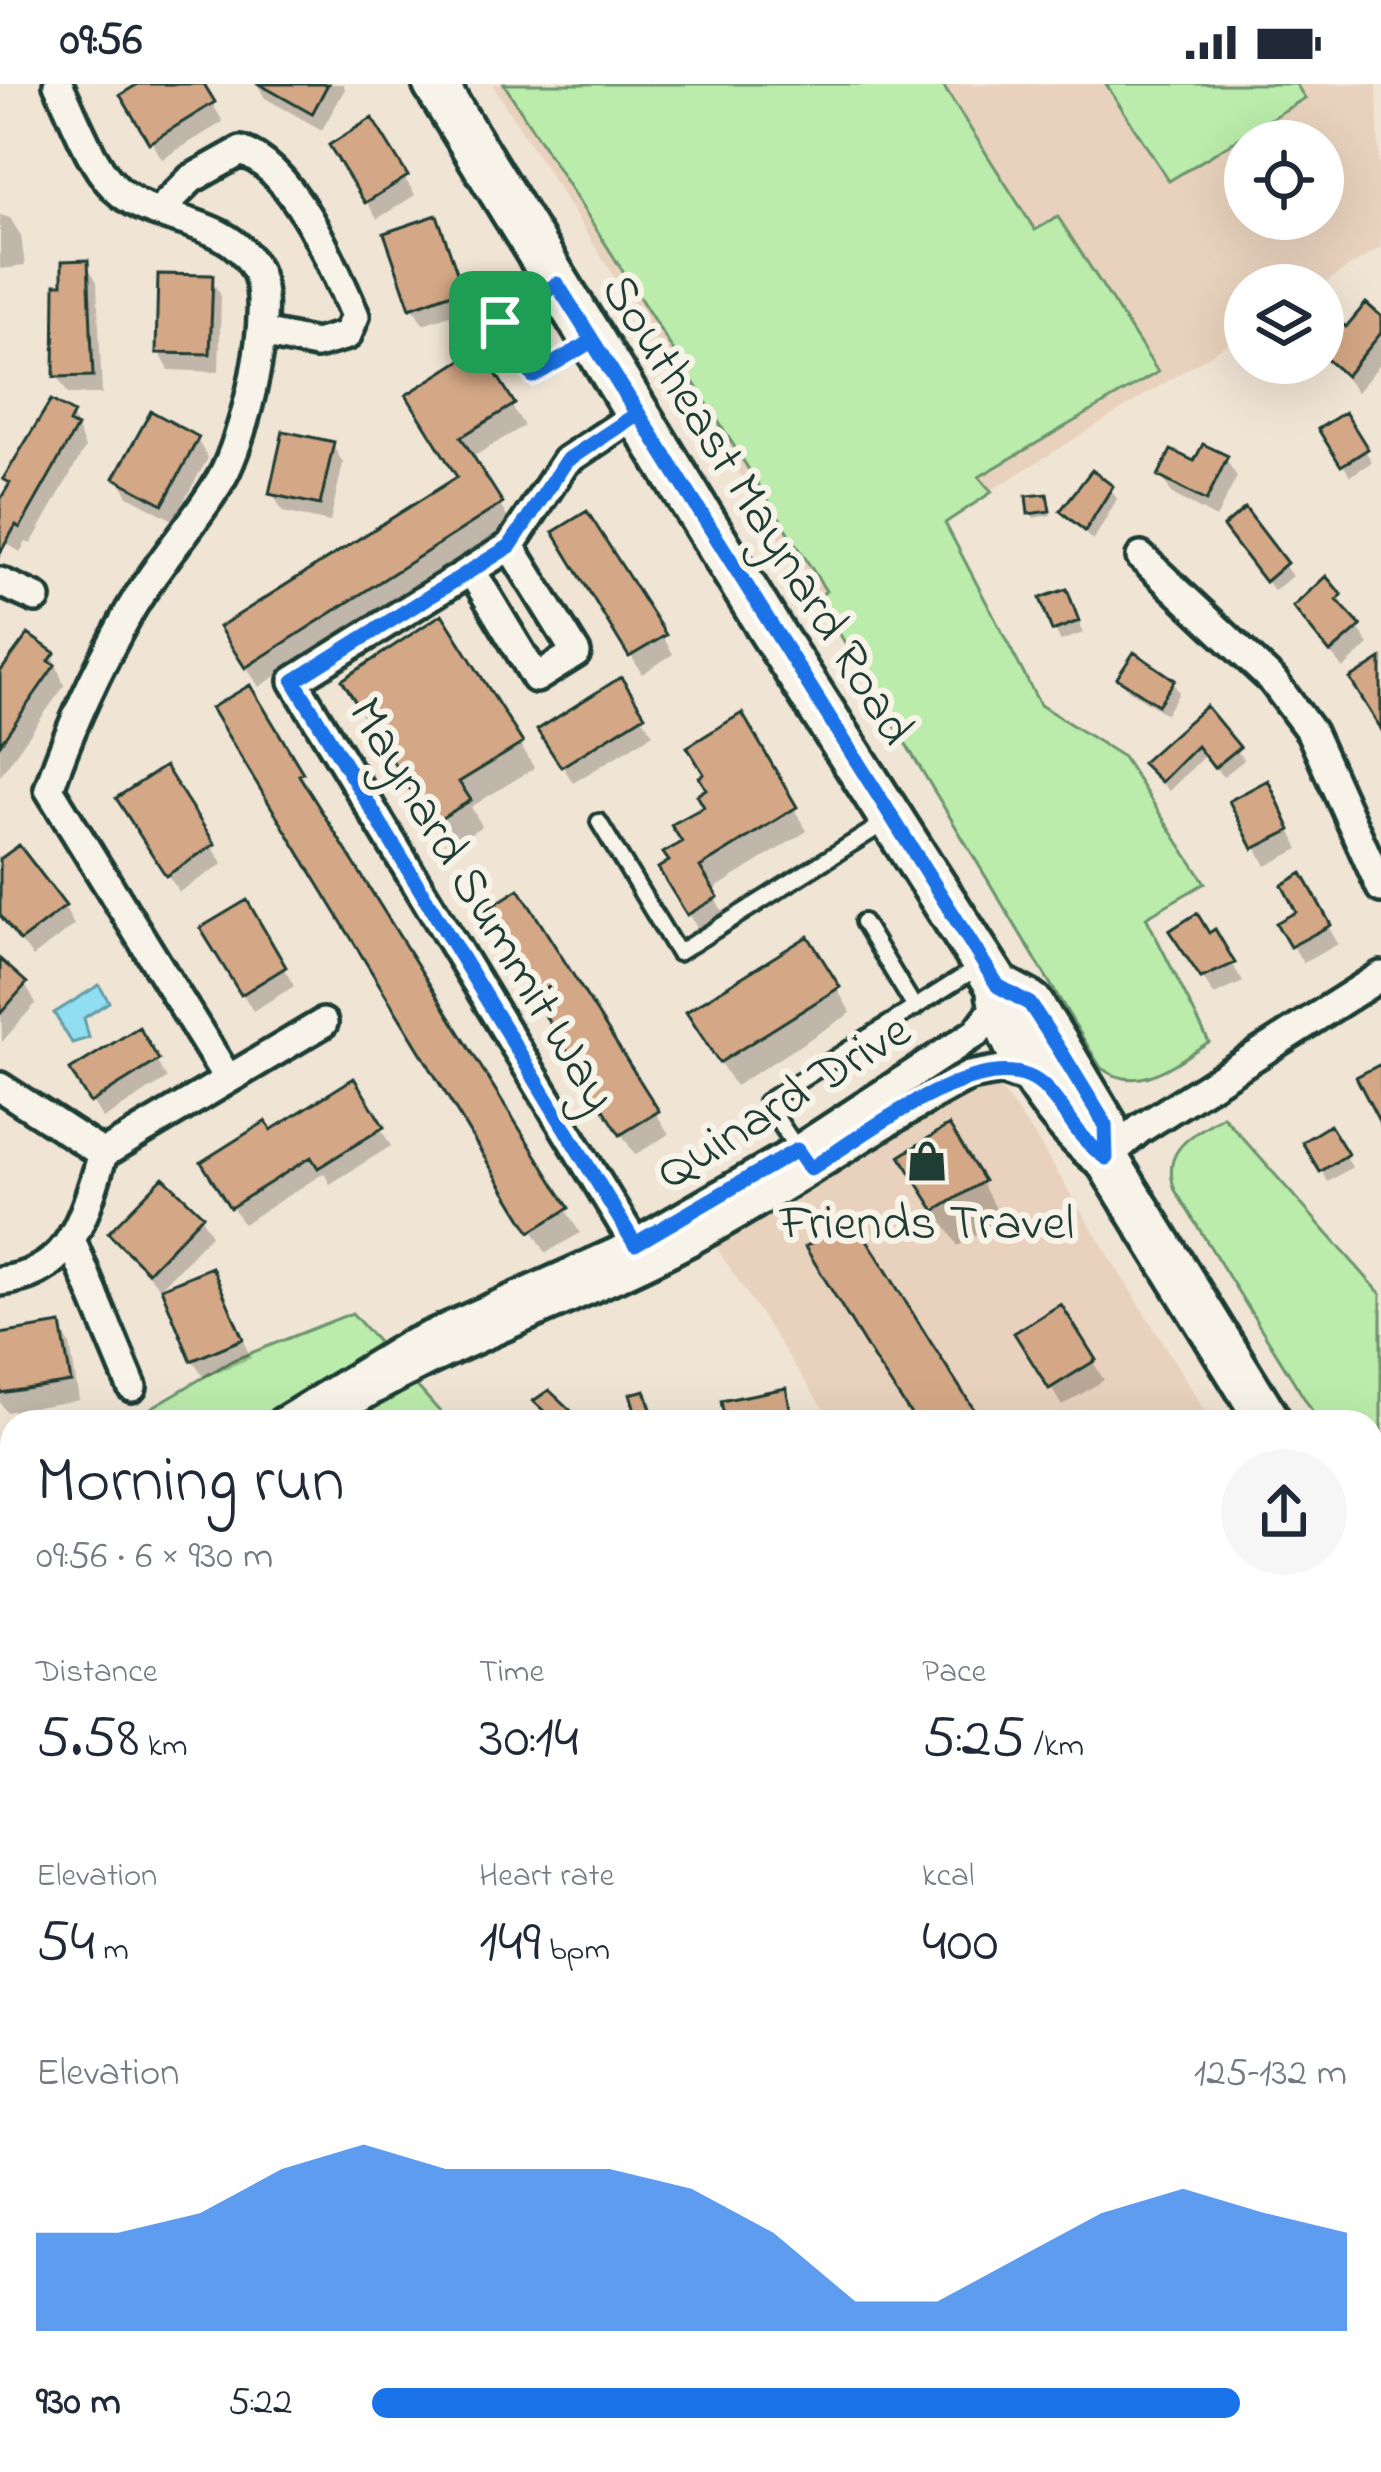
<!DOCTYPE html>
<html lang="en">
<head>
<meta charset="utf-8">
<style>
	body { margin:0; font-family:"Indie Flower",sans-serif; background:#f6f6f7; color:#1f2937; height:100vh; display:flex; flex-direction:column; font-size:45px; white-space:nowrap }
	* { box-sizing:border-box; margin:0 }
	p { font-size:39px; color:#747a83 }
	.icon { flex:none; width:66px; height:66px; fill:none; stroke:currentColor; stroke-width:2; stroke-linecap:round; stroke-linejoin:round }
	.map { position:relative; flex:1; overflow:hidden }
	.details { position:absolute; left:0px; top:1326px; width:1383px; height:1062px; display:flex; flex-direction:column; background:#fff; border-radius:36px 36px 0 0; box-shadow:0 12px 48px #0002 }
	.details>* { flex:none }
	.buttons { position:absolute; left:1224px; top:36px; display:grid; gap:24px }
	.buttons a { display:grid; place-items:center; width:120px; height:120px; border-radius:50%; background:#fff; box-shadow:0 12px 48px #0002; font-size:60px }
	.pin { position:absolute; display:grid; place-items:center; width:102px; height:102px; color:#fff; margin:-51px; border-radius:24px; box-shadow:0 6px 18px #0006 }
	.round { display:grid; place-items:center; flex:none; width:126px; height:126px; border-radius:63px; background:#f6f6f7 }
	.head { display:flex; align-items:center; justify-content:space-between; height:204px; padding:0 36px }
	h1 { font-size:66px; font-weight:600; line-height:90px }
	.metrics { display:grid; grid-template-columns:repeat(3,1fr); gap:18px; height:204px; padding:12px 36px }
	.metrics div { display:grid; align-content:center }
	.metrics b { font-size:60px; font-weight:600 }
	.metrics small { font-size:33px; font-weight:400 }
	.metrics p { font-size:33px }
	.chart { height:336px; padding:24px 36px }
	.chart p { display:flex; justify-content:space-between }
	.chart svg { width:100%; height:216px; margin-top:12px; fill:#1a73e8; opacity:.7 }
	ul { padding:0 36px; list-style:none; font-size:39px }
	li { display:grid; grid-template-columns:192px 144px 1fr; align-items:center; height:90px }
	li i { height:30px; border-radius:15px; background:#1a73e8 }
	.status { display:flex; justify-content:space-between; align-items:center; height:84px; padding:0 60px; background:#fff; direction:ltr }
	.status svg { height:33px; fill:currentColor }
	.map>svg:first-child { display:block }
	.built { fill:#e8d2bd; fill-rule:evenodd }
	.green { fill:#bbecab; stroke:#6d9470; stroke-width:3 }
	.water { fill:#91def2; stroke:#639ea6; stroke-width:3 }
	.shadow { fill:#0003 }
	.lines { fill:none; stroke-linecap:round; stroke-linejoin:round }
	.stream { stroke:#639ea6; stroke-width:6 }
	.building { fill:#d4a886; stroke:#1f3d34; stroke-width:3 }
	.lane-casing { stroke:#1f3d34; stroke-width:22 }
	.street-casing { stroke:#1f3d34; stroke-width:36 }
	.primary-casing { stroke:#1f3d34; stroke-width:51 }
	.lane { stroke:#f7f3e8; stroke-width:14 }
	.street { stroke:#f7f3e8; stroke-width:27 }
	.primary { stroke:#f7f3e8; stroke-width:42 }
	.route-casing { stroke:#fff; stroke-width:24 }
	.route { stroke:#1a73e8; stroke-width:15 }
	.labels { text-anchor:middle; stroke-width:12; stroke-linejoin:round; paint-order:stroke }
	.street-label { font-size:51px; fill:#1f3d34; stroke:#f7f3e8 }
	.poi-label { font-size:51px; fill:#1f3d34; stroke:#f7f3e8 }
</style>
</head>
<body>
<div class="status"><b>09:56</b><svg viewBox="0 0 49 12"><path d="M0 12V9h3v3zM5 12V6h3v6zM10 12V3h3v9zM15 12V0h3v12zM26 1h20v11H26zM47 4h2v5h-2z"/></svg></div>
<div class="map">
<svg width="1381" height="2388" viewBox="0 0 1381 2388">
	<rect width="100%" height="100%" fill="#f0e4d4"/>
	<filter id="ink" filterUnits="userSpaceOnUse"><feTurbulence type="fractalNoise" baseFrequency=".00833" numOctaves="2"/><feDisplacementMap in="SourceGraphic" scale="24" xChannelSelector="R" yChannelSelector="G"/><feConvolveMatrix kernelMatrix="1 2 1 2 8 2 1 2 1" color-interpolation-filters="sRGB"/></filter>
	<g filter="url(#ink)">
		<path class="built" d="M492 0H1377L1381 163 1321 201H1245V249L818 514ZM1245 57H1323V135H1245Z
			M994 996 1036 1054 1212 1338H832L714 1160Z"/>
		<path class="green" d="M504 0H942L1035 146 1058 133 1158 288 979 393 992 408 945 439 1040 621 1123 673 1205 799 1146 833 1209 958C1173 979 1141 1012 1101 984L818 514 826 507Z
			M1106 0H1296L1305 14 1169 97Z
			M1223 1032 1381 1210V1402L1376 1429 1371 1422V1338H1319L1175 1106C1160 1065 1193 1051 1223 1032Z
			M352 1229 449 1338H127L233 1276Z
			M0 1351 12 1352V1608L4 1612 12 1625V2376H461L468 2388H0Z"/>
		<path class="water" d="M99 901 109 918 84 934 89 954 72 959 54 929Z"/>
		<path class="shadow" d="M144 0H201L223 38 162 75 124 12Z
			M257 0H343L345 5 322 46 265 14Z
			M371 38 415 111 377 135 333 62Z
			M0 131 10 134 21 152 25 182 0 185Z
			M436 135 471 224 423 240 412 222Z
			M86 179 97 198 102 310H68L57 292Z
			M211 194 221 212 219 288 169 286 159 268Z
			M1381 236V279L1357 308 1326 272 1332 261 1323 240 1346 247Z
			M479 269 524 342 471 374 512 441 259 603 223 544 460 394 410 312Z
			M72 331 85 364 31 460 26 458 20 468 0 455V422L11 403 6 395Z
			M1344 332 1372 378 1350 392 1322 346Z
			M197 356 208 374 173 436 128 412 118 394Z
			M332 360 343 379 330 438 283 428 273 410Z
			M1226 375 1237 393 1216 434 1172 410 1162 392Z
			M1110 404 1117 415 1093 457 1064 427Z
			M1046 413 1051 431 1034 434 1031 429Z
			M1245 429 1292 492 1274 507 1234 455Z
			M557 449 663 553 673 570 642 590Z
			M1339 513 1369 561 1343 585 1296 523Z
			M1072 520 1083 549 1061 557 1055 546Z
			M53 571 64 602 0 692V594Z
			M1121 594 1173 598 1179 609 1166 630 1127 605Z
			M620 597 653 650 573 699 541 647Z
			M249 605 311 715 580 1149 546 1169 229 648Z
			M360 621 520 660 534 684 471 723 482 742 448 763Z
			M1206 626 1244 676 1223 693 1205 671 1169 707 1146 680Z
			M741 634 807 747 711 807 728 837 702 852 662 785 708 724 710 707Z
			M164 686 223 780 179 808 130 733Z
			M1233 718H1277L1299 765 1266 782Z
			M0 779 64 823 74 841 33 873 0 832Z
			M1301 793 1338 860 1303 879 1280 840 1300 829Z
			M518 809 669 1050 635 1071 497 852Z
			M246 820 294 902 253 927 204 845Z
			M1214 849 1243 898 1214 911 1184 865Z
			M0 879 25 901 36 919 2 958Z
			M837 905 851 929 735 1002 704 953Z
			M138 947 167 995 103 1035 74 987Z
			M353 999 391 1062 330 1100 324 1089 243 1140 205 1079 271 1050Z
			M1329 1045 1352 1083 1328 1098 1306 1059Z
			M981 1098 1002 1135 958 1162 925 1109Z
			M201 1133 211 1151 160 1204 112 1150Z
			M211 1186 251 1274 204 1294 193 1276Z
			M1060 1224 1104 1296 1062 1322 1018 1250Z
			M60 1243 70 1261 79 1316 6 1328 0 1318V1253Z
			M644 1309 650 1321 656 1338H643L639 1332Z
			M1340 2376H1354L1362 2388H1347Z"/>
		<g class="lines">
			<path class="stream" d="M0 1816 12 1817
				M1371 1820 1381 1821"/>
		</g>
		<path class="building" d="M138 0H204L215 18 149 59 120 11Z
			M259 0H328L312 30Z
			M372 34 408 92 365 119 329 61Z
			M437 131 463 205 410 224 384 149Z
			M88 176 93 292 54 293 55 200H62V177Z
			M158 190 213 191 210 270 156 269Z
			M1366 219 1381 232V249L1346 292 1323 272 1335 256 1323 246V225L1346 243Z
			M480 264 515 320 461 353 503 419 245 584 219 543 457 393 406 311Z
			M51 316 74 329 69 339 77 343 20 444 16 441 0 469V416L10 399 3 395Z
			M151 327 199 353 163 420 114 394Z
			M1345 328 1368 365 1341 382 1318 345Z
			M283 347 334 358 320 421 269 410Z
			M1203 360 1228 372 1206 417 1158 392 1171 366 1194 377Z
			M1092 386 1113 402 1085 447 1060 427Z
			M1047 410 1050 427 1028 430 1026 412Z
			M1245 424 1287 479 1265 498 1223 443Z
			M587 427 666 551 629 573 553 448Z
			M1326 492 1342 511 1337 516 1361 542 1330 569 1293 523Z
			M1067 505 1079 537 1052 547 1040 514Z
			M442 530 523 659 459 698 471 716 432 740 342 596Z
			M28 550 55 569 49 577 55 581 0 660V588Z
			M1134 568 1175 596 1158 621 1117 594Z
			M1381 575V645L1350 595Z
			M621 593 645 631 561 683 537 646Z
			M250 601 303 689 299 691 569 1124 530 1148 211 624Z
			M1206 622 1240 663 1214 684 1197 662 1161 698 1142 679Z
			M742 629 797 723 700 783 718 813 687 831 658 784 669 777 663 769 682 758 671 741 704 723 697 711 706 705 699 693 704 690 687 663Z
			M165 682 215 760 166 792 116 714Z
			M1268 696 1291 746 1253 765 1229 717Z
			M19 761 66 822 20 857 0 831V775Z
			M1302 789 1331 841 1290 863 1276 839 1296 828 1282 801Z
			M519 805 659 1027 620 1051 481 829Z
			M247 816 286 883 241 911 200 844Z
			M1197 829 1209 849 1215 845 1235 879 1201 894 1169 847Z
			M808 852 840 903 719 979 686 928Z
			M0 875 27 899 0 930Z
			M139 943 159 976 90 1019 70 986Z
			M1381 980V1041L1356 993Z
			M354 994 384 1043 318 1084 311 1073 230 1124 201 1078 266 1037 271 1046Z
			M949 1041 984 1097 935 1127 900 1072Z
			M1330 1041 1348 1070 1320 1088 1302 1058Z
			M163 1093 203 1131 148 1188 108 1149Z
			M853 1133 930 1257 982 1338H916L877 1280 805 1163Z
			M212 1183 243 1255 191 1277 161 1204Z
			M1061 1220 1096 1276 1049 1305 1014 1249Z
			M61 1240 71 1298 0 1309V1250Z
			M786 1304 793 1338H725L721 1317Z
			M549 1306 583 1338H556L533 1317Z
			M645 1306 652 1328 637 1333 630 1310Z"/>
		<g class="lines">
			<g class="lane-casing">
				<path id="lane" d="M553 203 500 238 533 292 591 258
					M599 738 678 869 886 738
					M863 838 915 924
					M799 1068 766 1018 980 882
					M835 2376 841 2388"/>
			</g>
			<g class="street-casing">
				<path id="street" d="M58 0C75 33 92 87 122 110 163 141 227 134 255 184 277 224 244 356 221 395 193 442 154 483 128 530 97 586 69 645 49 705L228 995
					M160 126 191 95 241 67C294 84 334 183 355 232L347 251 316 260 262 249
					M1141 473 1273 597 1311 648 1381 804
					M471 486 536 594 576 569 510 462
					M0 498 36 514
					M0 1003 103 1070 323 939
					M1106 1074 1140 1045 1381 892
					M635 1160 294 597 510 462 566 377 637 330
					M73 1161 132 1303
					M0 1197C74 1190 84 1129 103 1070
					M282 1338 406 1262 635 1160 797 1066 977 948 999 919
					M321 1338C424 1269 540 1231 651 1177 761 1124 860 1049 969 992L1001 986 1041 1000
					M0 1531 12 1523
					M0 1559 12 1550
					M1371 1901 1381 1903
					M1371 2041 1381 2036
					M1381 2302 1371 2307 1381 2328
					M761 2376 765 2388
					M674 2388 695 2376
					M1199 2388 1218 2376"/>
			</g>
			<g class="primary-casing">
				<path id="primary" d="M435 0 769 544 998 902C1001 957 1061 1042 1106 1074L1269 1338
					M998 902 1031 920 1061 968 1104 1040 1106 1074
					M1371 1503 1381 1519"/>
			</g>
			<use href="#lane" class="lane"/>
			<use href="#street" class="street"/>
			<use href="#primary" class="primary"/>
		</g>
	</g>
	<g class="lines" filter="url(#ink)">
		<g class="route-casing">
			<path id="route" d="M500 238 533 292 592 257 637 330 566 377 510 462 294 597 635 1160 797 1066 810 1085C859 1055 992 949 1045 1004 1070 1030 1072 1049 1106 1074L1105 1040 1061 968 1030 920 998 902 557 200 500 238"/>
		</g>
		<use href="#route" class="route"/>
	</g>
	<defs>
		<g id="shop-bare" transform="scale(3.24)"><path d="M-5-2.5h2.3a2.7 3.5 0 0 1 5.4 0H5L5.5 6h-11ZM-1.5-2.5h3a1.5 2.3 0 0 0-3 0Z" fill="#1f3d34" stroke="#f7f3e8" stroke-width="2.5" paint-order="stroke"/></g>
	</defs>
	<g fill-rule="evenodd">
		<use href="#shop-bare" x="927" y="1077"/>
	</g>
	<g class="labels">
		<g class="street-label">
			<text transform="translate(760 424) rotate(58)" y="18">Southeast Maynard Road</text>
			<text transform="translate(485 819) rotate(59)" y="18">Maynard Summit Way</text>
			<text transform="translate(782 1015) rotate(-32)" y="18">Quinard Drive</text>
		</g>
		<g class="poi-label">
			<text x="927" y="1154">Friends Travel</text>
		</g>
	</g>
</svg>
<div class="buttons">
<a><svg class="icon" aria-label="locate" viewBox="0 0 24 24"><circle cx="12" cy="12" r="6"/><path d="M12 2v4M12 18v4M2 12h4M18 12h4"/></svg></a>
<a><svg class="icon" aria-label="layers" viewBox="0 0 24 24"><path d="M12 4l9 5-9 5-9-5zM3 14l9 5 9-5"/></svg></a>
</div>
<div class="pin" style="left:500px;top:238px;background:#1e9e55"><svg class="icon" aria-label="arrive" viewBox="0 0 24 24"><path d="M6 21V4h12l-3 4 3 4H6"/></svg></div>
<section class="details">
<div class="head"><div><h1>Morning run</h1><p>09:56 · 6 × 930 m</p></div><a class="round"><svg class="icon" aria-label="share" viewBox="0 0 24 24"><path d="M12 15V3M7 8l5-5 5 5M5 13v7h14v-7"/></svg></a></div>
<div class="metrics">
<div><p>Distance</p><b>5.58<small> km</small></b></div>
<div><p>Time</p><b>30:14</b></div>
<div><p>Pace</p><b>5:25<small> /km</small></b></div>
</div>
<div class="metrics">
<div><p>Elevation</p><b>54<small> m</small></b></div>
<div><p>Heart rate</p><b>149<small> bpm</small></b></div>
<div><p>kcal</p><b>400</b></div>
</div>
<div class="chart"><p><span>Elevation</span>125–132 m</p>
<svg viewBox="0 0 160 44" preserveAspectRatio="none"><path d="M0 44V24L10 24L20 20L30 11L40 6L50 11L60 11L70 11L80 15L90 24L100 38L110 38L120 29L130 20L140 15L150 20L160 24V44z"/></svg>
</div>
<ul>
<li><b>930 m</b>5:22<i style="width:89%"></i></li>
</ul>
</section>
</div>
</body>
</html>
